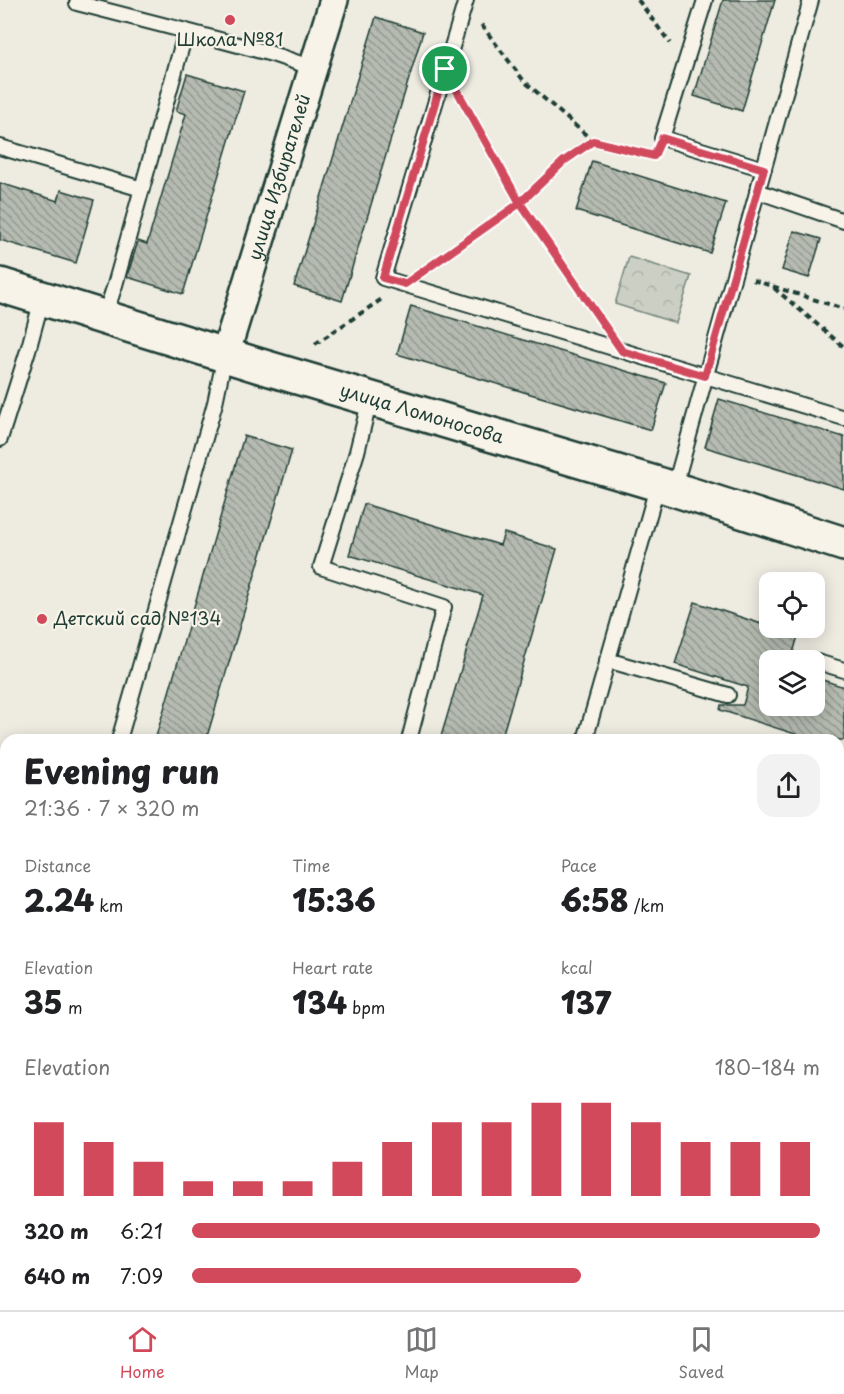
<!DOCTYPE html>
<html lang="en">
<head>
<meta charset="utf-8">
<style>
	body { margin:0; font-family:"Playpen Sans",sans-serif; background:#f2f2f2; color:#202124; height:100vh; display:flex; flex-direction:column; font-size:22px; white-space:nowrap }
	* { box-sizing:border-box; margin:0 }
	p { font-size:20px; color:#757577 }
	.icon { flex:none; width:33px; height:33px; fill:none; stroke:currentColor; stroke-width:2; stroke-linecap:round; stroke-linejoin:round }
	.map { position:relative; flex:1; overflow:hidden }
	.panel { position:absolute; left:0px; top:734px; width:844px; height:578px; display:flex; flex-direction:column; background:#fff; border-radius:18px 18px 0 0; box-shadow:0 3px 15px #0003 }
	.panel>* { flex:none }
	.buttons { position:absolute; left:759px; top:572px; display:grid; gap:12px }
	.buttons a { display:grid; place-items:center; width:66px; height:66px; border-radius:12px; background:#fff; box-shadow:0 3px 15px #0003; font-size:30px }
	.pin { position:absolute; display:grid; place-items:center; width:51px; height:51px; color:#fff; margin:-26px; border:3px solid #fff; border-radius:50%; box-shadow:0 2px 6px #0007 }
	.round { display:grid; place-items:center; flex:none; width:63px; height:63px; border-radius:18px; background:#f2f2f2 }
	.overview { display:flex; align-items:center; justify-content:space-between; height:102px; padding:0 24px }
	h1 { font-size:33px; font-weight:800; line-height:45px }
	.stats { display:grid; grid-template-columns:repeat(3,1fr); gap:9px; height:102px; padding:6px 24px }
	.stats div { display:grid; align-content:center }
	.stats b { font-size:30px; font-weight:800 }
	.stats small { font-size:16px; font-weight:400 }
	.stats p { font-size:16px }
	.chart { height:168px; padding:12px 24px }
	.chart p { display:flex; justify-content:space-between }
	.chart svg { width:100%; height:108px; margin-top:6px; stroke:#d1495b; stroke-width:6 }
	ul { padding:0 24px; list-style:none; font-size:20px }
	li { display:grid; grid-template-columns:96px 72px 1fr; align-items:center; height:45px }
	li i { height:15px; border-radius:8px; background:#d1495b }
	.tabs { display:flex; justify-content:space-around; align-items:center; height:84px; border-top:2px solid #e0e0e0; background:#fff; font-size:16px; color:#757577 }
	.tabs a { display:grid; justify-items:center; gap:3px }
	.tabs .current { color:#d1495b }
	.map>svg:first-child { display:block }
	.forest { fill:url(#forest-crowns); stroke:#76867c; stroke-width:1.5 }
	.building { fill:url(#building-back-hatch); stroke:#1f3d34; stroke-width:1.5 }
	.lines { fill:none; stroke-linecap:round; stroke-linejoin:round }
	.service-casing { stroke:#1f3d34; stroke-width:18 }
	.minor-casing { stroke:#1f3d34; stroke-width:32 }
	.tertiary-casing { stroke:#1f3d34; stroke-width:38 }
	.path { stroke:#1f3d34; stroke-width:4; stroke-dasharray:6 4.5; stroke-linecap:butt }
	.service { stroke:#f7f3e8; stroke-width:14 }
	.minor { stroke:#f7f3e8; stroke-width:27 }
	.tertiary { stroke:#f7f3e8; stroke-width:33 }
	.route-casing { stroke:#fff; stroke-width:12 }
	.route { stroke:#d1495b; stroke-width:8 }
	.poi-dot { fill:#d1495b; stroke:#f7f3e8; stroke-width:2 }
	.labels { text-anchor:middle; stroke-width:4.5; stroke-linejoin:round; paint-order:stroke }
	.poi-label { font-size:18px; fill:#1f3d34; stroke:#f7f3e8 }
	.street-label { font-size:18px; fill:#1f3d34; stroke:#f7f3e8 }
</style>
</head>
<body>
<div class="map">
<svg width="844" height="1310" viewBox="0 0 844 1310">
	<defs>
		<pattern id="forest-crowns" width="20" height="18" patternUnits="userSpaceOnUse" patternTransform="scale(1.5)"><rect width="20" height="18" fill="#cccfc4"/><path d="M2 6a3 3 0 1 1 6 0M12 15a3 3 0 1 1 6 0" fill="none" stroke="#afb3a9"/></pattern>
		<pattern id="building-back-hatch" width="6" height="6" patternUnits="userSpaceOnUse" patternTransform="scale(1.5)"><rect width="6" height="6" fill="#b5bbb0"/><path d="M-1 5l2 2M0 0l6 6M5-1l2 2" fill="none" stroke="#939990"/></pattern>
	</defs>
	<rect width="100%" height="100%" fill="#eeece1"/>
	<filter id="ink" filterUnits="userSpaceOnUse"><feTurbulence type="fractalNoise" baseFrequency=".0167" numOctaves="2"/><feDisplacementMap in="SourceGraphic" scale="12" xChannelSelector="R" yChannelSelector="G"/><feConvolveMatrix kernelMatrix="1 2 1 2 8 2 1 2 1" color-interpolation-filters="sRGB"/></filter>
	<g filter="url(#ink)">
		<path class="forest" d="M629 257 691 276 676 323 615 304Z"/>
		<path class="building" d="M723 0H775L742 111 694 96Z
			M376 17 423 32 342 301 294 286Z
			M187 74 244 91 183 294 127 277 138 241 147 244 186 114 176 111Z
			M592 161 726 203 710 253 576 211Z
			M0 183 58 201 61 190 94 200 76 263 0 240Z
			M794 231 821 239 809 278 782 270Z
			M411 306 666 383 651 430 397 354Z
			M719 399 844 437V489L705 447Z
			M244 436 292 450 206 740H155Z
			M364 504 500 545 504 533 557 549 501 740H440L483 595 349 555Z
			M695 602 798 636 791 660H770V705H814V677L844 687V740H814L720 710 721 705H743L748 687 675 664Z"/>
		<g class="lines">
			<g class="service-casing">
				<path id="service" d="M466 0 383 278 844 418
					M705 0 662 138 764 169
					M77 3 186 31
					M0 147 142 189
					M757 191 844 221
					M104 318 115 285 186 31 272 54 313 68
					M370 399 357 452 321 567 444 607 409 740
					M0 439 29 347 42 299
					M674 489 811 0
					M607 660 728 695
					M814 661 844 670
					M119 740 215 403 225 355
					M585 740 658 484
					M838 844H844
					M0 991 6 993
					M235 1310 237 1305
					M406 1310 407 1305
					M703 1310 705 1305"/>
			</g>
			<g class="minor-casing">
				<g id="minor">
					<path id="s1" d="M225 355 334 0"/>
				</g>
			</g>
			<g class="tertiary-casing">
				<g id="tertiary">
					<path id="s2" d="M0 285 257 365 658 484 844 544"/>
				</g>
			</g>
			<path class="path" d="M638 0 670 43
				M459 93 520 203 603 323
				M593 141 651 155
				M426 270 520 203 564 161 593 141 524 81 480 23
				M753 280 844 309
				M774 288 844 347
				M315 344 382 299
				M626 1310 638 1305"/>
			<use href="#service" class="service"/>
			<use href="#minor" class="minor"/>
			<use href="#tertiary" class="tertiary"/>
		</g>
	</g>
	<g class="lines" filter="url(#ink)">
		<g class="route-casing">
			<path id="route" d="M445 69 520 203 622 351 705 376 764 169 662 138 654 156 593 141 564 161 520 203 405 284 383 278 445 69"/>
		</g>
		<use href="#route" class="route"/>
	</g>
	<g class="poi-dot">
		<circle cx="230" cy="20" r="6"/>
		<circle cx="42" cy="619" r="6"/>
	</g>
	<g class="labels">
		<g class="poi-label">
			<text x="230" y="46">Школа №81</text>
			<text x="54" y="625" text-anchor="start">Детский сад №134</text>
		</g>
		<g class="street-label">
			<text dy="6" stroke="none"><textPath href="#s1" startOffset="186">улица Избирателей</textPath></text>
			<text dy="6" stroke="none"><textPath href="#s2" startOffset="441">улица Ломоносова</textPath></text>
		</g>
	</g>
</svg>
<div class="buttons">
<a><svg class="icon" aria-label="locate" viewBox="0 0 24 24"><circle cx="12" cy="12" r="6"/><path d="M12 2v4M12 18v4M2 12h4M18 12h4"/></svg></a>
<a><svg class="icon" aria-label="layers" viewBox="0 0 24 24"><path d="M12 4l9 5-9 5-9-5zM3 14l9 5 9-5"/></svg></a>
</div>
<div class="pin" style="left:445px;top:69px;background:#1e9e55"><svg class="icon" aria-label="arrive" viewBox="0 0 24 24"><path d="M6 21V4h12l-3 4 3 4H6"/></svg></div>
<section class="panel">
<div class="overview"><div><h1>Evening run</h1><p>21:36 · 7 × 320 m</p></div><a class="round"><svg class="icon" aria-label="share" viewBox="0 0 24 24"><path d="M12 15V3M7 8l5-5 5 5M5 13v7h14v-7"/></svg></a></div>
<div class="stats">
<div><p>Distance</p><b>2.24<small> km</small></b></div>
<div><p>Time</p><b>15:36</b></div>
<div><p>Pace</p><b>6:58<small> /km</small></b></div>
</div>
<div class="stats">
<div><p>Elevation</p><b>35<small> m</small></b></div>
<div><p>Heart rate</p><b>134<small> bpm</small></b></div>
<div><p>kcal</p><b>137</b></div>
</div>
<div class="chart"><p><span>Elevation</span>180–184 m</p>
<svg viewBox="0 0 160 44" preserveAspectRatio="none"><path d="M5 44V14M15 44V22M25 44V30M35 44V38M45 44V38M55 44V38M65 44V30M75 44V22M85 44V14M95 44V14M105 44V6M115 44V6M125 44V14M135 44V22M145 44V22M155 44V22"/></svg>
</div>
<ul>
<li><b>320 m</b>6:21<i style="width:100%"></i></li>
<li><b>640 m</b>7:09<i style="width:62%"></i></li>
</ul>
</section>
</div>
<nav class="tabs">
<a class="current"><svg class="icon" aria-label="home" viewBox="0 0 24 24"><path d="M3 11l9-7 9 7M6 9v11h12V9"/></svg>Home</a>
<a><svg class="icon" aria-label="map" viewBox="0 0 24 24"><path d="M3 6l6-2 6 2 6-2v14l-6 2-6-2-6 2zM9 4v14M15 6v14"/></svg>Map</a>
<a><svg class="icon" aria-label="saved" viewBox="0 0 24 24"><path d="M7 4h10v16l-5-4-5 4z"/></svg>Saved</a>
</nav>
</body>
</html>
